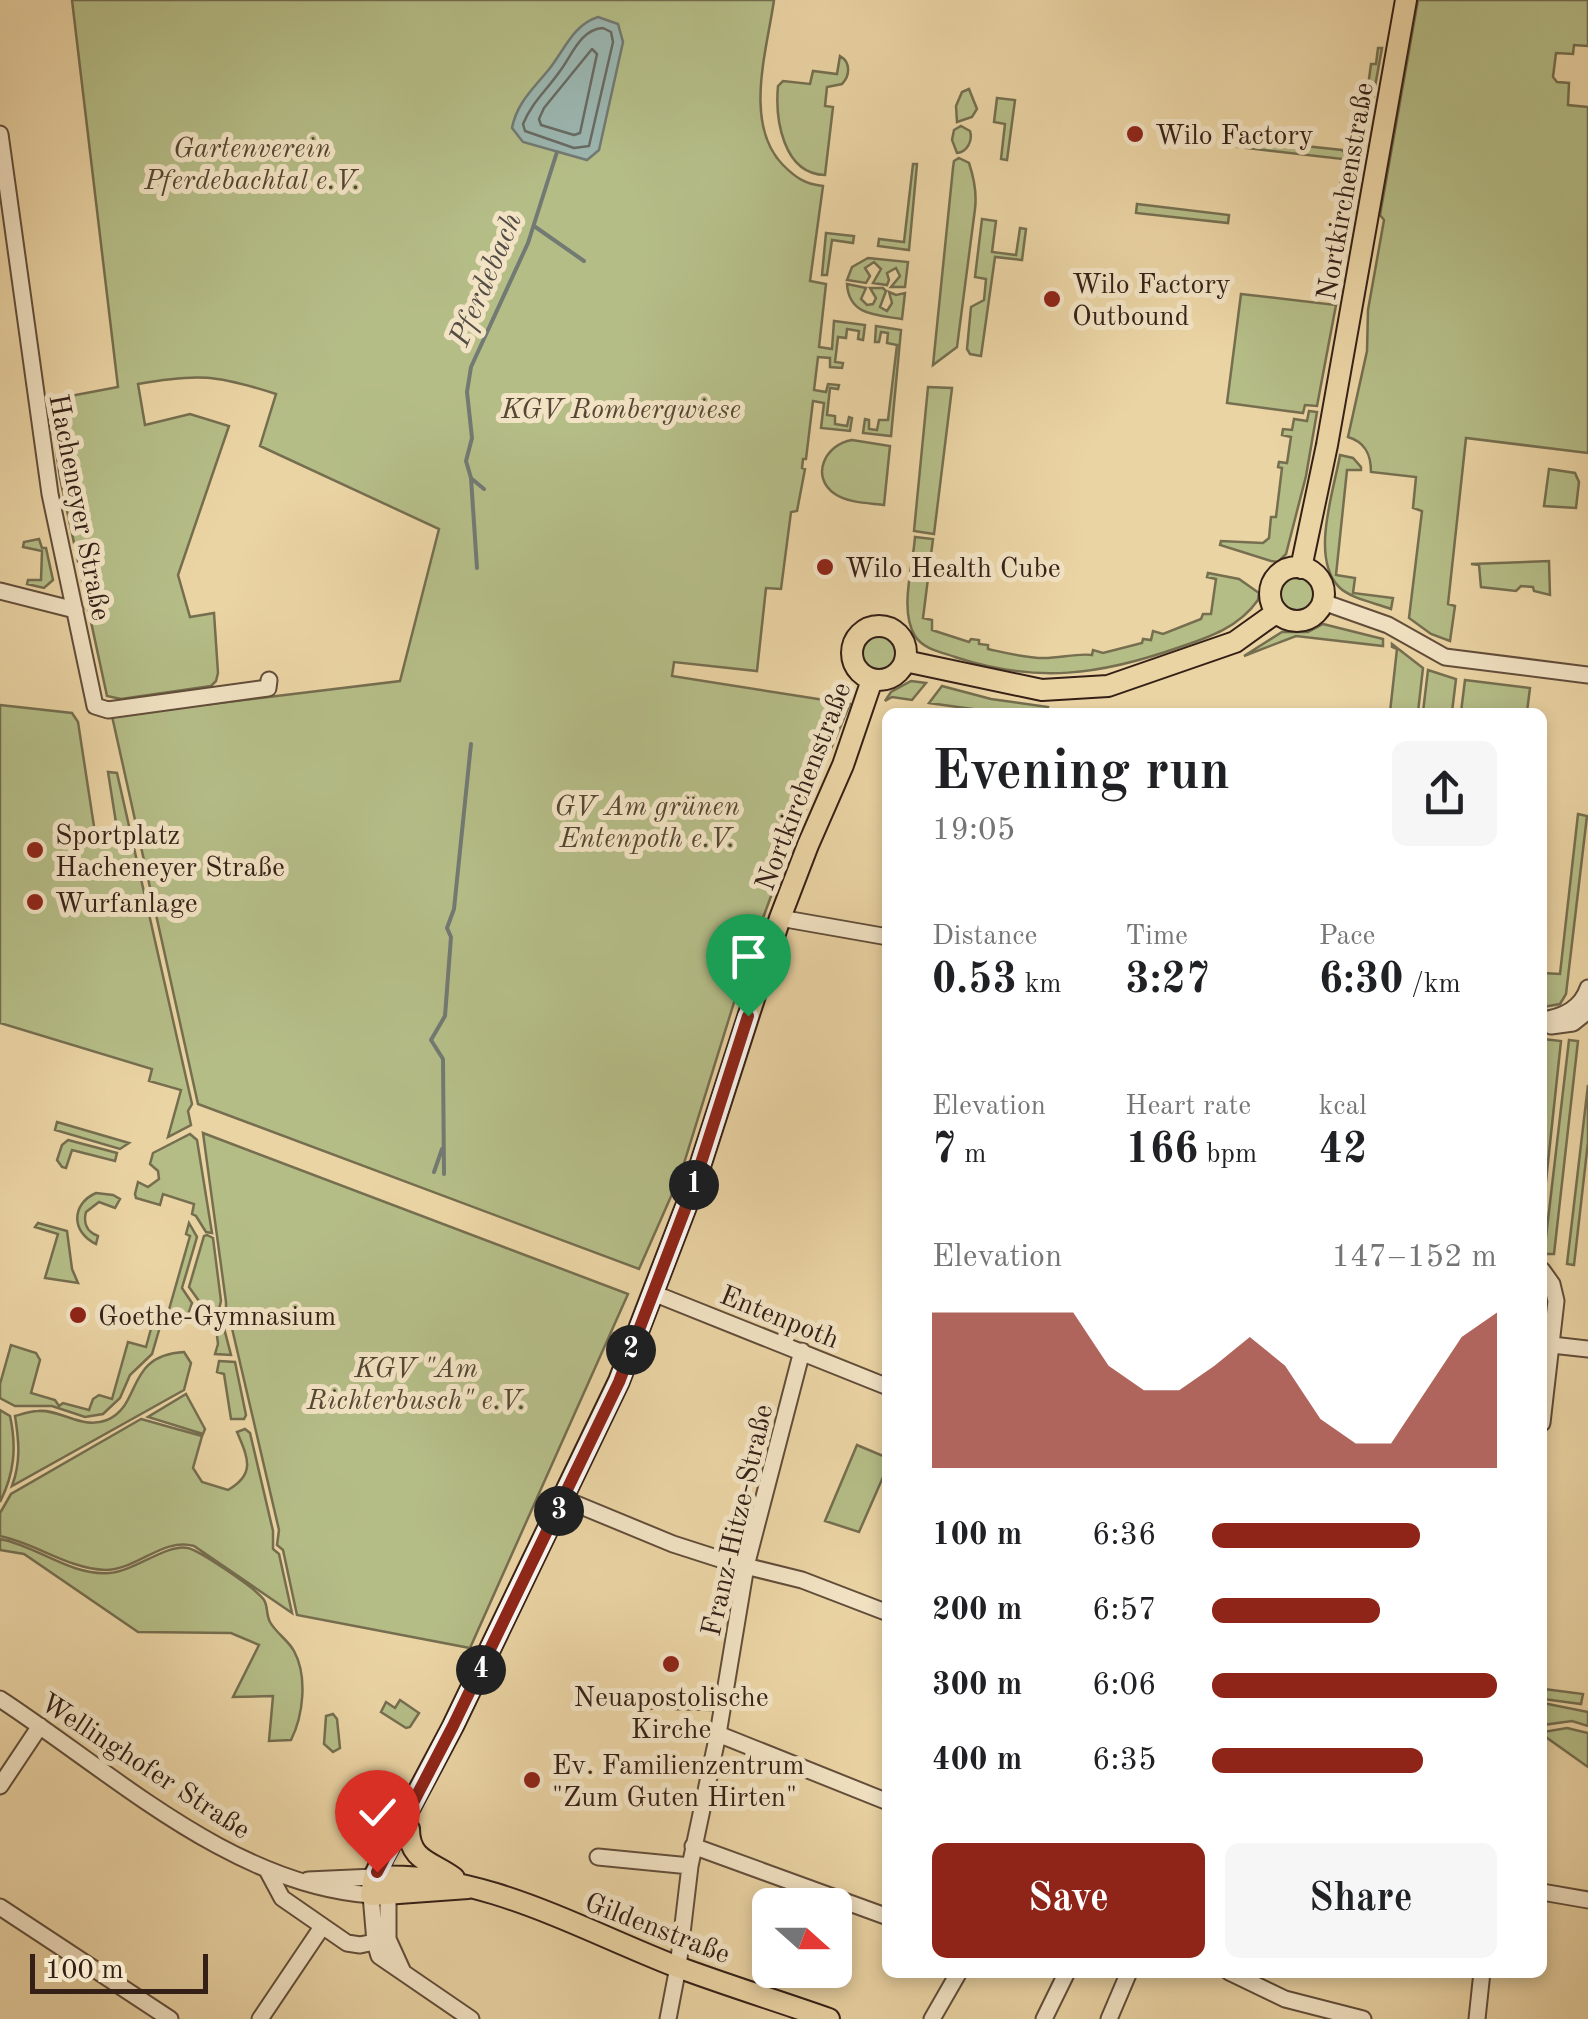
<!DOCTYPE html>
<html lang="en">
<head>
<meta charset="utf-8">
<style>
	body { margin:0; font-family:"Old Standard TT",serif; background:#f6f6f6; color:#202124; height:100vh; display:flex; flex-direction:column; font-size:38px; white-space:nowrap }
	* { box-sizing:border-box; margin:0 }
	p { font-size:32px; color:#757577 }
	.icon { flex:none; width:55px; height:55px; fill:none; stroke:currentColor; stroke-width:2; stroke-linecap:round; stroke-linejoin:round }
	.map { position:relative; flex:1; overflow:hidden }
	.sheet { position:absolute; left:882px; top:708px; width:665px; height:1270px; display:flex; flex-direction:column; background:#fff; border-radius:15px; box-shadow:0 5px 15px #0003 }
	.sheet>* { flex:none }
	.needle { width:65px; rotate:111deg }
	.buttons { position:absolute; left:752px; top:1888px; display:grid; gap:20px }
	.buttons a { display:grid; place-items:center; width:100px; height:100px; border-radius:15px; background:#fff; box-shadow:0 5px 15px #0003; font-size:50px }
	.scale { position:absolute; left:30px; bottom:25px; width:178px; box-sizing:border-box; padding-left:10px; border:5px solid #352017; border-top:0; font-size:28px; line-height:35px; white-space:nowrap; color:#352017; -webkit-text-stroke:8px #f2e3c4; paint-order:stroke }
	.pin { position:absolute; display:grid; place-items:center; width:85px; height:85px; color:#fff; margin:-102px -42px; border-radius:50% 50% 50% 0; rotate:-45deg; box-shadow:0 0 10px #0007 }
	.pin .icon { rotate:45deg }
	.km { position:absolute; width:50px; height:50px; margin:-25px; border-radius:50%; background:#222; color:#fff; font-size:28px; line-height:50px; text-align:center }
	.round { display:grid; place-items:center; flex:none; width:105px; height:105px; border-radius:15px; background:#f6f6f6 }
	.head { display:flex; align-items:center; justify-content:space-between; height:170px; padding:0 50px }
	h1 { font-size:55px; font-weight:800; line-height:75px }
	.metrics { display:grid; grid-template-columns:repeat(3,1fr); gap:15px; height:170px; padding:10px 50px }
	.metrics div { display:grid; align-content:center }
	.metrics b { font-size:42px; font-weight:800 }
	.metrics small { font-size:28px; font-weight:400 }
	.metrics p { font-size:28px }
	.chart { height:280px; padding:20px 50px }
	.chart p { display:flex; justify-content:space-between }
	.chart svg { width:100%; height:180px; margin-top:10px; fill:#8f2418; opacity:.7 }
	.cta { display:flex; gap:20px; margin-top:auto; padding:20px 50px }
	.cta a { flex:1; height:115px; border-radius:15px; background:#8f2418; color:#fff; font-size:40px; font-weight:800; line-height:115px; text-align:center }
	.cta a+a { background:#f6f6f6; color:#202124 }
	ul { padding:0 50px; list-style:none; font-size:32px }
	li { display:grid; grid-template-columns:160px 120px 1fr; align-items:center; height:75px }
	li i { height:25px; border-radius:12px; background:#8f2418 }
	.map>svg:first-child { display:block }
	.green { fill:#b5bd87; stroke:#756e4f; stroke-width:2.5 }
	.water { fill:#9bb6b0; stroke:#727a73; stroke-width:2.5 }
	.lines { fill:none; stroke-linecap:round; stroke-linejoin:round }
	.shore { stroke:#686b64; stroke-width:2.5 }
	.stream { stroke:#727a73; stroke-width:4 }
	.minor-casing { stroke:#624d3a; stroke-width:19 }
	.major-casing { stroke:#352017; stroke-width:24 }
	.minor { stroke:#f2e3c4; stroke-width:15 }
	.major { stroke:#ebd4a4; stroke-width:20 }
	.route-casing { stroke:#fff; stroke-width:20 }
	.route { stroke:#8f2418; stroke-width:12 }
	.poi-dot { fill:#8f2418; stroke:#f2e3c4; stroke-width:4 }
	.labels { text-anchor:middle; stroke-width:10; stroke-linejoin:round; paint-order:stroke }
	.poi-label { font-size:28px; fill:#352017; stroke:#f2e3c4; text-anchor:start }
	.park-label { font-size:28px; font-style:italic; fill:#554733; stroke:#f2e3c4 }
	.street-label { font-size:28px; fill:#352017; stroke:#f2e3c4 }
	.water-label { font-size:30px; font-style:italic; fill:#544d45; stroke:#f2e3c4 }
</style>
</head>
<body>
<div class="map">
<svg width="1588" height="2019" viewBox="0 0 1588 2019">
	<rect width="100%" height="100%" fill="#ebd4a4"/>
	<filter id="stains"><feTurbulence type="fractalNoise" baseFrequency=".002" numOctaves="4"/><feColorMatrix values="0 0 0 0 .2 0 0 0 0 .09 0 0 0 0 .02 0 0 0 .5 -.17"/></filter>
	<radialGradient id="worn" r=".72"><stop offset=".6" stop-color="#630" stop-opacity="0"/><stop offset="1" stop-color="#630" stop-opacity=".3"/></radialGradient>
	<path class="green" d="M72 0H774C767 50 743 124 783 165 796 178 805 184 823 186L810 281 826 284 819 347 832 349 834 321 865 325 863 340 858 339 859 331 847 329 846 338 838 337 835 362 843 363 842 368 830 367V358L818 357 814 390 826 392 828 384 839 385 838 389 830 388 827 415 835 416V424L847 426 849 417 852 418 850 431 821 428 824 403 813 401 806 459H803L802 468 805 469 797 511 791 512 781 589 766 588 757 671 674 662 672 676 850 704 788 850 746 964 680 1176 639 1269 198 1104 112 716 400 681 439 529 260 446 276 394C217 375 198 373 138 384L145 425 190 414 229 426 178 575 190 617 214 613 218 673 216 681 211 686 121 699 107 696 60 478 49 400 118 387Z
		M1418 0H1588V46L1574 45 1573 54 1556 53 1553 77 1557 82 1569 83 1568 105 1588 107V453L1466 438 1448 604 1455 606 1450 641 1431 634 1409 618 1422 511 1413 508 1416 477 1371 472C1371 454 1365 442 1348 437L1367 351 1368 310 1384 220 1380 215Z
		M1378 48H1382L1355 197 1345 196 1355 184 1371 64H1376Z
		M840 56C851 62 850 76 842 84L827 87 825 106 833 107 825 175C783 174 775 119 778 86L783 81 810 84 813 71 837 74Z
		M969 89 977 109 972 117 957 122 956 106 962 92Z
		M997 98 1015 100 1007 160 1001 159 1005 124 994 122Z
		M961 126 970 131C973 141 967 152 957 153L952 140 954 130Z
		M1239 139 1342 150 1349 158 1346 182 1340 188 1343 159 1238 147Z
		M959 158 969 163C974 178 977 193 975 209L957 347 933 365 953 168 954 161Z
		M913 164H917L909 250 878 246 879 239 904 242Z
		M1137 204 1229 215 1228 223 1136 213Z
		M982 219 996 221 992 252 1016 255 1020 228 1026 229 1022 260 995 257 981 356 970 354 967 349 971 307 984 300 986 279 975 277Z
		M826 233 854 236 853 243 832 240 827 275H822Z
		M868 258 908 262 905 287H891L900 276 896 268 887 273 889 280 887 285 873 283 881 269 874 262 865 268 870 276 866 283 847 280 852 267Z
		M847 284 866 288 861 299 867 305 873 304 876 298 870 288H883L886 291 880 307 887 311 892 303 889 292 896 295 905 293 902 319C877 315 849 316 847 284Z
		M1241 294 1336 305 1317 406 1305 405 1303 413 1227 403Z
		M876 326 901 330 891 436 863 433 865 419 869 420V429L877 430 879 420H888L897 345 887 343 888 333 881 332 879 342H875Z
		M928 387 952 388 934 534 914 531Z
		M1309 411 1317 412 1306 476 1286 554 1278 562 1271 561 1220 545 1221 541 1263 543 1269 538 1271 517H1276L1282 468 1278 467 1279 462 1287 463 1291 437 1282 435 1283 429 1292 430 1294 419 1307 421Z
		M852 440 890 446 884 505C869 503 848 503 835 494 809 476 826 444 852 440Z
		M1340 455 1353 458 1361 467V470H1347L1336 575 1355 578 1353 593 1393 598 1391 609C1376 603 1351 599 1339 587 1310 557 1334 491 1340 455Z
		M1549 469 1575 473 1579 482 1576 508 1544 506Z
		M915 537 933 539 923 618 932 620V630L969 642 971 639 979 640V644L988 645V649C1006 653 1025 658 1044 658 1061 658 1077 653 1092 655L1093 650 1103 653 1142 643 1143 639 1151 640 1153 631 1163 634 1201 619 1203 614H1211L1216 579 1207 577 1208 573 1239 579 1259 593 1258 600C1239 627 1210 637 1180 647 1101 675 1036 684 955 657 941 652 923 649 915 636 899 610 913 566 915 537Z
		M39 539 42 548H46L53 580 44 588 27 584 28 580H41L42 551 23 547 24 542Z
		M1549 561 1550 595 1534 591 1533 587 1521 586 1516 591 1481 587 1479 565 1471 564Z
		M1280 594a18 18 0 1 1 36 0a18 18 0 1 1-36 0Z
		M1323 624 1383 639V646L1296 636 1244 656 1282 632H1308Z
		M862 654a18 18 0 1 1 36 0a18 18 0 1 1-36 0Z
		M1392 644 1423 668 1418 712H1390L1397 649 1392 647Z
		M1428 670 1456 679 1452 712H1423Z
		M1465 680 1530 688 1527 712H1461Z
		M911 681 926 683 912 700 892 697 885 701 891 692Z
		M942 686 991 699 1048 707 1047 712H994L929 703Z
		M0 705 72 713 78 722 95 833 115 832 117 829 108 772 117 773 192 1104 188 1111 191 1125 168 1137 181 1090 149 1081 152 1069 0 1023Z
		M1578 814 1587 816 1566 994 1560 1004 1543 1007V973L1560 974Z
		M1543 1039 1561 1041 1543 1209 1542 1039Z
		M1569 1040 1578 1041 1554 1254H1544Z
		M1588 1085V1142L1574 1265 1567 1264Z
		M57 1122 129 1143 120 1149 55 1130Z
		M203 1133 628 1294 470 1648 297 1615 283 1550 277 1545 279 1530 231 1324 226 1318V1302Z
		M190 1134 197 1140 212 1233 206 1232 196 1216 192 1214 194 1204 163 1194 160 1205 136 1198 135 1194 138 1182 148 1187 159 1179 158 1171 150 1164 153 1153Z
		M68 1140 117 1153 115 1161 72 1150 66 1168 62 1167 57 1160 62 1145Z
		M96 1193 113 1195 120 1199 115 1208 99 1202 86 1212C83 1223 87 1232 98 1236L96 1244C71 1232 71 1204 96 1193Z
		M38 1223 67 1231 72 1269 78 1283 45 1278 58 1234 35 1227Z
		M189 1223 197 1237 182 1288 192 1303 187 1318 168 1313 190 1236 186 1234Z
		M207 1235 213 1238 221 1301 219 1309 231 1355 215 1354 218 1344 216 1327 201 1320 193 1321 199 1301 189 1287 204 1236Z
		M154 1318 162 1320 152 1354 130 1375 120 1398 103 1414 85 1417 52 1406H15L0 1398V1384L11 1345 36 1353 40 1360 31 1393 55 1400 59 1406 63 1403 89 1410 93 1399 99 1395 112 1399 128 1342 146 1347Z
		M184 1352 191 1363 184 1390 12 1486C21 1462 19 1441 15 1416 22 1414 31 1411 38 1411 61 1409 82 1430 107 1420 142 1406 125 1355 184 1352Z
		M219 1361 235 1362 246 1415 244 1419H231L224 1374 217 1372Z
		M186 1394 205 1429 203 1434 148 1417Z
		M0 1410 10 1416C17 1448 14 1474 0 1502Z
		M141 1419 202 1436 193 1468 202 1482 228 1490C256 1474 248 1458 237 1432L245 1429 250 1433 273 1531V1549L279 1554 292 1613 194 1546C163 1537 137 1570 105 1570 69 1569 35 1543 0 1536V1513L11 1494Z
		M857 1445 888 1458 887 1468 859 1532 825 1521Z
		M0 1539C37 1546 71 1576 109 1573 133 1572 168 1543 188 1548 200 1551 257 1589 264 1600 268 1606 266 1615 270 1622 276 1633 288 1640 294 1651 308 1677 303 1716 291 1740L269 1741 273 1696 233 1697 259 1645 231 1633 138 1632 24 1554 0 1550Z
		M1544 1689 1583 1694 1581 1704 1543 1699Z
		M400 1700 419 1713 410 1727 406 1728 381 1712 386 1702 395 1708Z
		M1543 1703 1588 1712V1726L1572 1721 1543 1725Z
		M333 1714 337 1719 340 1748 333 1752 324 1744 326 1716Z
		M1567 1728 1588 1733V1767L1543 1735V1732Z"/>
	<path class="water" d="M598 17 618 24 623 42 599 150 587 160 523 142 512 128C517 102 535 87 550 68 565 49 573 25 598 17Z"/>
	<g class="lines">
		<path class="shore" d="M603 28 611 32 613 42 589 146 574 148 525 131 523 124C532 102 547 90 560 71 572 55 581 29 603 28Z
			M592 49 597 54 580 133 574 135 541 125 539 119 544 108Z"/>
		<path class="stream" d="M534 226 584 261
			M472 479 484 489
			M477 568 471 478 466 461 472 438 467 392 471 367 528 243 557 152
			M434 1172 442 1149
			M444 1174 443 1059 431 1040 445 1016 451 937 447 928 454 909 471 744"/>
		<g class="minor-casing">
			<path id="minor" d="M0 134 50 494 95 706 108 710 268 688 269 680
				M0 591 75 610
				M1323 602 1388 625 1445 657 1588 675
				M780 918 888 937
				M1542 1020C1563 1017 1581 1009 1588 988
				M1551 1026 1573 1023 1588 1011
				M1542 1270 1552 1284 1556 1301 1542 1423
				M653 1293 888 1387
				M1552 1345 1588 1349
				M564 1499 673 1544 729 1562 802 1580 888 1613
				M0 1699C113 1773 232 1885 371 1895L375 1942 379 1956 471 2019
				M639 1700 723 1702
				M718 1734 888 1802
				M0 1786 40 1726
				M693 1846 888 1917
				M598 1857 690 1866
				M267 1870 282 1898 347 1943 360 1945 388 1939
				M308 1880 374 1877
				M1542 1892 1588 1900
				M388 1893V1939L403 1972
				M0 1907 170 2019
				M1229 1972 1285 1999 1363 2019
				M260 2019 322 1927
				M668 2019 678 1967 690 1866 718 1734 746 1566 802 1351
				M932 2019 959 1972
				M1044 2019 1067 1972
				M1109 2019 1129 1972
				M1477 2019 1482 1972"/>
		</g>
		<g class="major-casing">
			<path id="major" d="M1270 594a27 27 0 1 1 54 0a27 27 0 1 1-54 0Z
				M1301 568 1327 445 1406 0
				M852 653a27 27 0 1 1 54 0a27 27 0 1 1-54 0Z
				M905 661 1042 690 1108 686 1235 642 1277 612
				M409 1829C409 1861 433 1862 454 1878
				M374 1877C479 1870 580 1929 675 1966 726 1985 778 2001 829 2019
				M468 1888 371 1895 374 1877 383 1858 453 1726 619 1381 692 1191 780 918 808 845 843 765 872 680"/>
		</g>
		<use href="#minor" class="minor"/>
		<use href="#major" class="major"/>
	</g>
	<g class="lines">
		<g class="route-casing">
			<path id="route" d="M377 1872 453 1726 619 1382 692 1191 748 1016"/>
		</g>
		<use href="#route" class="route"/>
	</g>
	<g class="poi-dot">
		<circle cx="1135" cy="134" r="10"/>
		<circle cx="1052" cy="299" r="10"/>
		<circle cx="825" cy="567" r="10"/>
		<circle cx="35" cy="850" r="10"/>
		<circle cx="35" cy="902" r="10"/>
		<circle cx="78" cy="1315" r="10"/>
		<circle cx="671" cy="1664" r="10"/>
		<circle cx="532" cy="1780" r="10"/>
	</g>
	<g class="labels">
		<g class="poi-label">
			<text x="1155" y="144">Wilo Factory</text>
			<text x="1072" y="293">Wilo Factory<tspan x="1072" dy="32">Outbound</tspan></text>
			<text x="845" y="577">Wilo Health Cube</text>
			<text x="55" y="844">Sportplatz<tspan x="55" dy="32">Hacheneyer Straße</tspan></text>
			<text x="55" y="912">Wurfanlage</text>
			<text x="98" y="1325">Goethe-Gymnasium</text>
			<text x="671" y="1706" text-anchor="middle">Neuapostolische<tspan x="671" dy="32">Kirche</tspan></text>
			<text x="552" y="1774">Ev. Familienzentrum<tspan x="552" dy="32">"Zum Guten Hirten"</tspan></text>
		</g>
		<g class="park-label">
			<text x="252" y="157">Gartenverein<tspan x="252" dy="32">Pferdebachtal e.V.</tspan></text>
			<text x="621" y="418">KGV Rombergwiese</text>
			<text x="647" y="815">GV Am grünen<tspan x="647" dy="32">Entenpoth e.V.</tspan></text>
			<text x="416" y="1377">KGV "Am<tspan x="416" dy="32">Richterbusch" e.V.</tspan></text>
		</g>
		<g class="street-label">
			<text transform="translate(1344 191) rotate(-80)" y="10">Nortkirchenstraße</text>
			<text transform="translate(81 507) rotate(79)" y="10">Hacheneyer Straße</text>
			<text transform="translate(802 786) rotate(-69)" y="10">Nortkirchenstraße</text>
			<text transform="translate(780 1316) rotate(22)" y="10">Entenpoth</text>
			<text transform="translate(736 1520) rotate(-77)" y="10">Franz-Hitze-Straße</text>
			<text transform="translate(146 1765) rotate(33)" y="10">Wellinghofer Straße</text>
			<text transform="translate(658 1927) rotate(21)" y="10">Gildenstraße</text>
		</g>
		<g class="water-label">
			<text transform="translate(485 279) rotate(-67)" y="10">Pferdebach</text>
		</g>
	</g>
	<rect width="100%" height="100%" filter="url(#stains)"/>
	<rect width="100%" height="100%" fill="url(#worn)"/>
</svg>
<div class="buttons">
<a><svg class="needle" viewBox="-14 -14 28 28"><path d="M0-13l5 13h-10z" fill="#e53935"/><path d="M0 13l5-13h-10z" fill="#757577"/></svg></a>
</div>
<div class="scale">100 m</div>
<div class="pin" style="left:748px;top:1016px;background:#1e9e55"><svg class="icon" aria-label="arrive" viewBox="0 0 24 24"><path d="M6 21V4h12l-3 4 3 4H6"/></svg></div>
<div class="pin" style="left:377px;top:1872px;background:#d93025"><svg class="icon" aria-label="check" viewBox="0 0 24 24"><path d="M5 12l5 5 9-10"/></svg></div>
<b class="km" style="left:694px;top:1185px">1</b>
<b class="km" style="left:631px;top:1350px">2</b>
<b class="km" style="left:559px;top:1511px">3</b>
<b class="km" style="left:481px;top:1670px">4</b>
<section class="sheet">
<div class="head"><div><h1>Evening run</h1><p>19:05</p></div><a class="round"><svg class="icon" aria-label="share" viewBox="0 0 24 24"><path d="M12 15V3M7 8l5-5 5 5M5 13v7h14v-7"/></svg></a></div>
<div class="metrics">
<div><p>Distance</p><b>0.53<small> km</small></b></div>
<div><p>Time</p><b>3:27</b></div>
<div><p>Pace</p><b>6:30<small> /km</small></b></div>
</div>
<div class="metrics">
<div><p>Elevation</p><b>7<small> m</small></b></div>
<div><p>Heart rate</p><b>166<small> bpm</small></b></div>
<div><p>kcal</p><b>42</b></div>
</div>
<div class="chart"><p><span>Elevation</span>147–152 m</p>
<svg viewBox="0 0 160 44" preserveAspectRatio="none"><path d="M0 44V6L10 6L20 6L30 6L40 6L50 19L60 25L70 25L80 19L90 12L100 19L110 32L120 38L130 38L140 25L150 12L160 6V44z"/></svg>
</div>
<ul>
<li><b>100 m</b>6:36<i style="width:73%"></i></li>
<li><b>200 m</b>6:57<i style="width:59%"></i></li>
<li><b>300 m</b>6:06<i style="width:100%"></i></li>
<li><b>400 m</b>6:35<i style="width:74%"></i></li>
</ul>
<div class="cta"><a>Save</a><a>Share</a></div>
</section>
</div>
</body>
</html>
